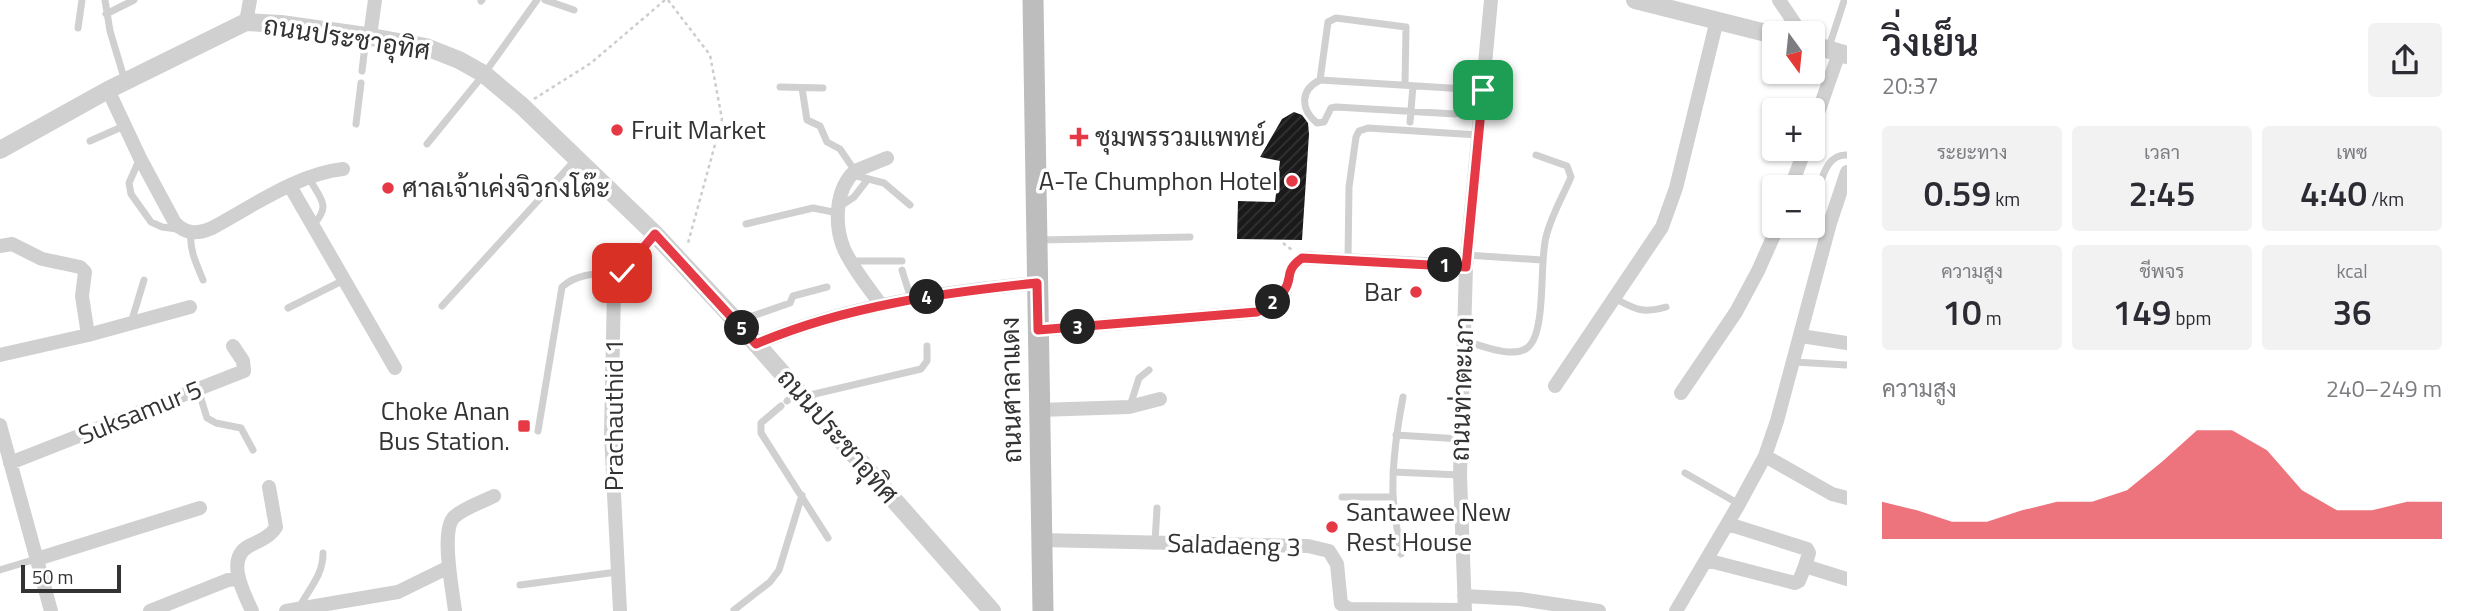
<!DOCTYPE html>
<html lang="th">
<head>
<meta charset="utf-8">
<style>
	body { margin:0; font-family:"Titillium Web",Sarabun,sans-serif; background:#f2f2f3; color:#2b2b33; height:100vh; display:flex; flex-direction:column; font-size:26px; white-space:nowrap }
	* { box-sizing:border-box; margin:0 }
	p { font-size:23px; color:#7c7c81 }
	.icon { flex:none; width:38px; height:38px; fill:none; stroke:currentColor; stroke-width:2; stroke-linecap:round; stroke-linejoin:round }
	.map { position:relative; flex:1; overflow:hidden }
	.side { display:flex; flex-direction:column; background:#fff; width:630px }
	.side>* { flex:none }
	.needle { width:46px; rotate:165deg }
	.tools { position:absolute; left:1762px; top:21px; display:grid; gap:14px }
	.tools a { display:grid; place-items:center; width:63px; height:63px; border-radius:7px; background:#fff; box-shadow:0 2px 5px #0004; font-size:35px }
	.scale { position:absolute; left:21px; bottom:18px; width:100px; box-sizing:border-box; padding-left:7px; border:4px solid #333; border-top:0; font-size:19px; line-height:24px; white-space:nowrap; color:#333; -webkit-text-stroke:5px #fff; paint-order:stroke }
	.pin { position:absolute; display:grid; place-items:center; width:60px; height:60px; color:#fff; margin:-30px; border-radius:14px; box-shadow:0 4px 10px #0006 }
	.km { position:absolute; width:35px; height:35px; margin:-18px; border-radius:50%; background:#222; color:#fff; font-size:19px; line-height:35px; text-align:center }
	.round { display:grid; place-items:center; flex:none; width:74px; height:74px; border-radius:7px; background:#f2f2f3 }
	.headline { display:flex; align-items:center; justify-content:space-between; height:119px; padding:0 35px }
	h1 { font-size:38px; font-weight:600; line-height:52px }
	.stats { display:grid; grid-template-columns:repeat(3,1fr); gap:10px; height:119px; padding:7px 35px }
	.stats div { display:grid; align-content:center; border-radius:7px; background:#f2f2f3; text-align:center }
	.stats b { font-size:35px; font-weight:600 }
	.stats small { font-size:19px; font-weight:400 }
	.stats p { font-size:19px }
	.chart { height:196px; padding:14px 35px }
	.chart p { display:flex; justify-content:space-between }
	.chart svg { width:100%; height:126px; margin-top:7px; fill:#e63946; opacity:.7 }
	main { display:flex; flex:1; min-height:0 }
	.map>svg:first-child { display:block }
	.building { fill:url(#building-hatch) }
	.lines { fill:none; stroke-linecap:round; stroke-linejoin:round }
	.path { stroke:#cdcdcd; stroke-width:2.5; stroke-dasharray:3.5 3.5; stroke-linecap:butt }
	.service { stroke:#d0d0d0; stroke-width:7 }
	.minor { stroke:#d0d0d0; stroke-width:14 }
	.tertiary { stroke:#d0d0d0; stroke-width:18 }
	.secondary { stroke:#bdbdbd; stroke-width:21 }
	.route-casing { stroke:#fff; stroke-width:14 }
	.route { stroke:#e63946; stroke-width:9 }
	.poi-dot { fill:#e63946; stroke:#fff; stroke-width:2.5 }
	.labels { text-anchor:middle; stroke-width:7; stroke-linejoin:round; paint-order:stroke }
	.street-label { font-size:26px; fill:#333; stroke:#fff }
	.poi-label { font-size:26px; fill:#333; stroke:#fff; text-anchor:start }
</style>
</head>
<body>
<main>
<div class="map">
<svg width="1847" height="611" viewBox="0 0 1847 611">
	<defs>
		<pattern id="building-hatch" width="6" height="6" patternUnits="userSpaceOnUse" patternTransform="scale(1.75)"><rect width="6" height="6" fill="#1a1a1a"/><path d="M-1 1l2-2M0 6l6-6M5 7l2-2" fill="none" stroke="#333"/></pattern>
	</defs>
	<rect width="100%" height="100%" fill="#fff"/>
	<path class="building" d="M1294 112 1302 115 1308 123 1309 134 1302 240 1237 239 1238 201 1275 202 1280 161 1260 157 1282 119Z"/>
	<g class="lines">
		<path class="path" d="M668 0 710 55 722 119 688 243
			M534 99 591 63 665 0
			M1283 243 1292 250"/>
		<path class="service" d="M105 0 110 31 125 81
			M545 0 574 10
			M481 1 482 0
			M106 14 134 0
			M78 28 82 0
			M1828 50 1844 1
			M362 71 366 37
			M1320 80 1328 22 1336 18 1406 27 1405 85
			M780 87 823 88
			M802 88 807 120 820 126 827 142 840 149 855 171
			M1455 114 1336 107 1331 108 1324 122 1317 123C1300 109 1300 90 1320 80L1482 90
			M1410 122 1413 86
			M356 124 361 83
			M90 141 124 126
			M427 144 484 74 537 0
			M140 158 129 183 131 194 151 222 162 227 177 229
			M853 175 884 183 910 205
			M309 178C320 199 332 205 313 225
			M1815 198C1822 181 1825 154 1847 155
			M839 207 854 197 868 179
			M746 224 813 208 838 213
			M191 233C189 250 197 265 203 280
			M1040 240 1190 237
			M1467 255 1542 260
			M1348 260 1349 187 1356 137 1359 131 1368 128 1478 135
			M851 261H902
			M902 270 911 299
			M1614 298C1635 309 1642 314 1666 307
			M442 306 576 159
			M288 308 344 280
			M738 321 790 303 793 296 827 287
			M131 323 144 280
			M1464 341C1482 345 1511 359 1527 348 1547 334 1539 262 1546 237 1551 216 1563 196 1571 177L1567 166 1536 155
			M1794 362 1847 365
			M198 389 207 418 216 423 241 428 253 450
			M806 396 921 369 927 361V346
			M787 401 797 392
			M781 406 761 423V433L828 538
			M1130 406 1139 378 1149 370
			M538 431 562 287C579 272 599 274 622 273
			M1396 435 1461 439
			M1393 472 1460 475
			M1685 473 1739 504
			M1342 497H1393
			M1155 542 1157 508
			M1401 554C1398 534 1394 514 1393 494 1392 461 1397 429 1403 397
			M0 570 36 559
			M520 585 617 572
			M299 608C309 588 323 576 323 553
			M734 610 770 582 779 570 802 495"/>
		<path class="minor" d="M1779 0 1801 33
			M246 22 250 0
			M370 36 375 0
			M108 90 140 158 175 223C187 235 198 234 212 228 253 206 297 174 343 169
			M1813 127 1839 53
			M290 186 395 368
			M1791 187 1805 149
			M0 246 12 244 42 259 80 267 85 272 82 296 88 335
			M1302 258 1466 266
			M881 305C869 288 853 269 844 249 834 225 835 189 855 171L887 158
			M1038 330 1257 312 1270 306 1285 290
			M1801 336 1847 343
			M756 344C845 306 942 292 1037 283
			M0 355 88 335 190 307
			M1555 386 1662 227 1676 188 1717 20
			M1681 393 1736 312 1758 271 1778 226
			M1040 410 1129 407 1160 399
			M0 425 51 611
			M1765 456 1832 494 1847 498
			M10 463 244 371 243 361 233 346
			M1728 524 1807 549 1809 553 1805 566
			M1042 540 1308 546 1329 551 1337 564 1341 604 1349 609 1465 610
			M37 559 200 508
			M1706 560 1795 583 1799 581 1805 566 1847 579
			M1464 596 1520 599 1599 611
			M150 611 228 580 237 579
			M252 611C244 593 225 559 249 546 259 541 270 537 276 527L269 487
			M286 611 398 592 449 567
			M455 611C453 592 440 531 454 517 464 508 482 502 494 496
			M620 611 611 435 614 290 622 273 655 234
			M1465 611 1460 475 1466 266 1491 0
			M1676 611 1739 504 1765 456 1777 421 1830 223 1847 172"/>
		<path class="tertiary" d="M1635 0 1774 35
			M1813 45 1847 55
			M0 150 108 90 246 22 281 24 366 36 426 47 459 60 484 74 522 106 655 234 736 321 992 611"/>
		<path class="secondary" d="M1033 0 1043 611"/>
	</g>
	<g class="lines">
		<g class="route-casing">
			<path id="route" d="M622 273 655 234 756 344C845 306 942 293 1037 283L1038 330 1257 312C1267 307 1277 301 1284 291 1294 276 1283 272 1302 258L1466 267 1483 90"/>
		</g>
		<use href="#route" class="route"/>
	</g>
	<g class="poi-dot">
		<circle cx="617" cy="130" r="7"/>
		<path d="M1075.5 126.5h7v7h7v7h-7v7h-7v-7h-7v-7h7z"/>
		<circle cx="1292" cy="181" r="7"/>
		<circle cx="388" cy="188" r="7"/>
		<circle cx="1416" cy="292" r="7"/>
		<rect x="517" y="419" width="14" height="14" rx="3.5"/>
		<circle cx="1332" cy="527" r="7"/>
	</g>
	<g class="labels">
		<g class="street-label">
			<text transform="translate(347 38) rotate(9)" y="9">ถนนประชาอุทิศ</text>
			<text transform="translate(1462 389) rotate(-88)" y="9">ถนนท่าตะเภา</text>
			<text transform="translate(1011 390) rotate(-91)" y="9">ถนนศาลาแดง</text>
			<text transform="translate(140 412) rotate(-22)" y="9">Suksamur 5</text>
			<text transform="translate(614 415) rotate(-90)" y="9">Prachauthid 1</text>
			<text transform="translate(838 436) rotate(49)" y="9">ถนนประชาอุทิศ</text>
			<text transform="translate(1234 545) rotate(2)" y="9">Saladaeng 3</text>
		</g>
		<g class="poi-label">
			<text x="631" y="139">Fruit Market</text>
			<text x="1095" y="146">ชุมพรรวมแพทย์</text>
			<text x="1278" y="190" text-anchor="end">A-Te Chumphon Hotel</text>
			<text x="402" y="197">ศาลเจ้าเค่งจิวกงโต๊ะ</text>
			<text x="1402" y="301" text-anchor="end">Bar</text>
			<text x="510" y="420" text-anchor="end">Choke Anan<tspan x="510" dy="30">Bus Station.</tspan></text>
			<text x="1346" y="521">Santawee New<tspan x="1346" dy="30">Rest House</tspan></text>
		</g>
	</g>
</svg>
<div class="tools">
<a><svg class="needle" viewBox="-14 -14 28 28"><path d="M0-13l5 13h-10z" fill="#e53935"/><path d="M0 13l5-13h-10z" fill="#7c7c81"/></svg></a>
<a>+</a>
<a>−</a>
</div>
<div class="scale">50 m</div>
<div class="pin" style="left:1483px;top:90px;background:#1e9e55"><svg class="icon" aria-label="arrive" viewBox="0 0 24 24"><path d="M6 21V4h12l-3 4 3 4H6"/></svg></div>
<div class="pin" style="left:622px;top:273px;background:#d93025"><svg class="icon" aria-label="check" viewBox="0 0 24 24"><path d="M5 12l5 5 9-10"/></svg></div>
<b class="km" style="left:1445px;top:265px">1</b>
<b class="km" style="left:1273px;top:302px">2</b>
<b class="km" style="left:1078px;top:327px">3</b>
<b class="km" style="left:927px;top:297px">4</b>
<b class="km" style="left:742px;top:328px">5</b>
</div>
<section class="side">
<div class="headline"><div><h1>วิ่งเย็น</h1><p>20:37</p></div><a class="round"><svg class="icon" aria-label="share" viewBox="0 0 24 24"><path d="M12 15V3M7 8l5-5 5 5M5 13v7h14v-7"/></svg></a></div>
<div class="stats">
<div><p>ระยะทาง</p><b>0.59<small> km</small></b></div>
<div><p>เวลา</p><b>2:45</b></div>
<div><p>เพซ</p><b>4:40<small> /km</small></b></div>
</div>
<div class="stats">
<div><p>ความสูง</p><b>10<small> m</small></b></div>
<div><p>ชีพจร</p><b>149<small> bpm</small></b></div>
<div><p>kcal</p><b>36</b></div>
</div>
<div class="chart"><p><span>ความสูง</span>240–249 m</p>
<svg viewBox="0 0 160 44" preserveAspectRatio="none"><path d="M0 44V31L10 34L20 38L30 38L40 34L50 31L60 31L70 27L80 17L90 6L100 6L110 13L120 27L130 34L140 34L150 31L160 31V44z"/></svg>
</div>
</section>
</main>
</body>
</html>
